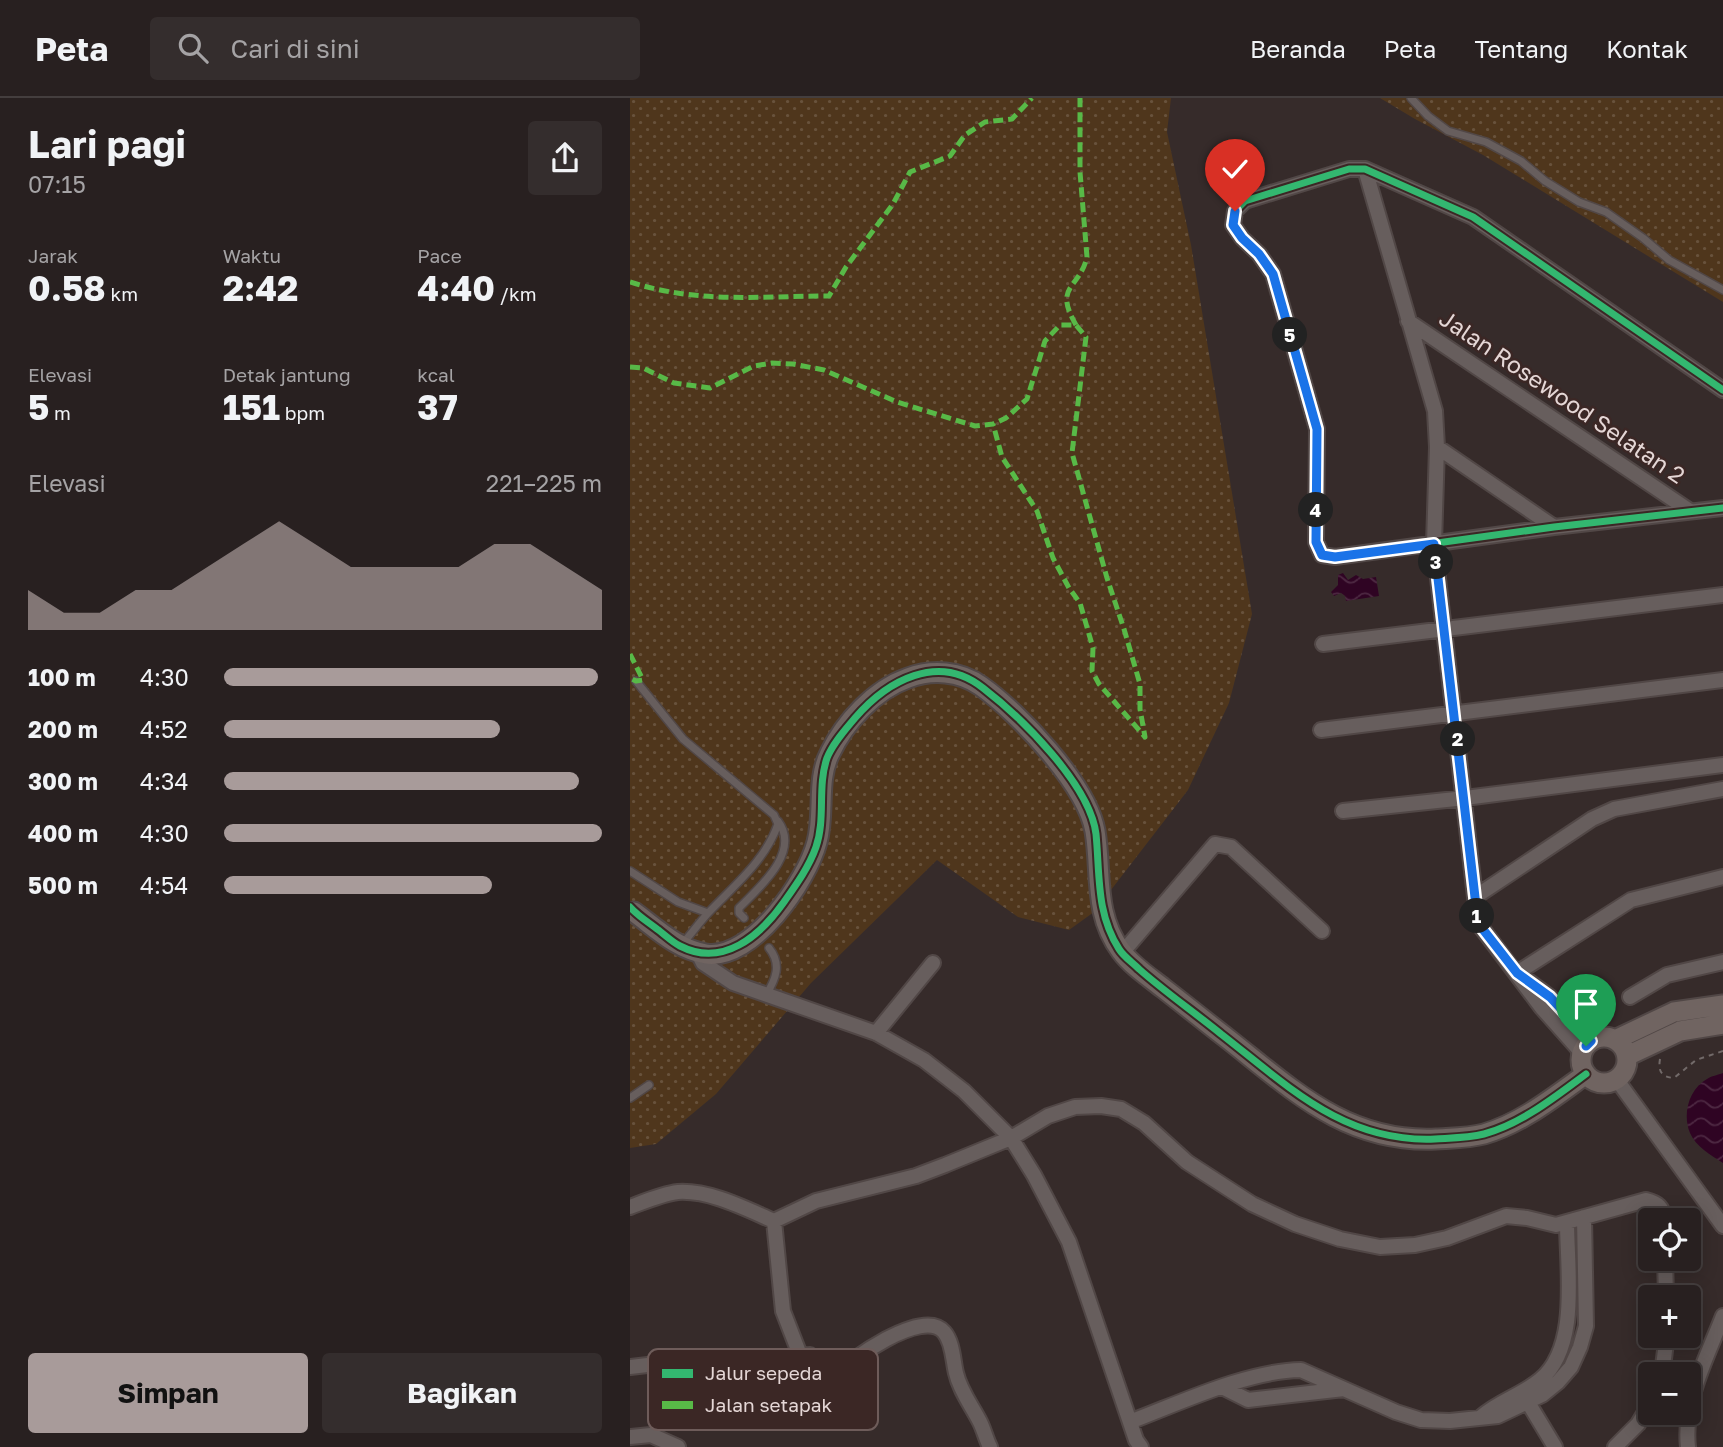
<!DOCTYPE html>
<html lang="id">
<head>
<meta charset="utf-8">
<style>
	body { margin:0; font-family:"Golos Text",sans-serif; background:#342d2d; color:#f1f3f6; height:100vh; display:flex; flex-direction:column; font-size:26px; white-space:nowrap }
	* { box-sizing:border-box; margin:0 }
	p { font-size:23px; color:#a5a3a5 }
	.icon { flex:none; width:38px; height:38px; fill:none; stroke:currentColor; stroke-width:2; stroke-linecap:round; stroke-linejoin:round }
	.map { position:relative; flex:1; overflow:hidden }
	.panel { display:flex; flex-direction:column; background:#282020; width:630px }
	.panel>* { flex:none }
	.tools { position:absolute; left:1008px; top:1110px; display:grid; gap:14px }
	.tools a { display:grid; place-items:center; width:63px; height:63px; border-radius:7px; background:#282020; box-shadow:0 4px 18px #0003,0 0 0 2px #443e3e; font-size:35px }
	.pin { position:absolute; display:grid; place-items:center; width:60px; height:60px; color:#fff; margin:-72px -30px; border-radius:50% 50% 50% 0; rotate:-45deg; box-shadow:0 0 7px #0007 }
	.pin .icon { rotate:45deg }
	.km { position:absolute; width:35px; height:35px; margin:-18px; border-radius:50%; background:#222; color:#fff; font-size:19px; line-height:35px; text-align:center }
	.round { display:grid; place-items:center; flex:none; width:74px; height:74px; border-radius:7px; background:#342d2d }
	.headline { display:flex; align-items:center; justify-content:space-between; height:119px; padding:0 28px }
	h1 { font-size:38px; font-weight:700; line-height:52px }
	.figures { display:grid; grid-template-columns:repeat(3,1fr); gap:10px; height:119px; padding:7px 28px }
	.figures div { display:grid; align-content:center }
	.figures b { font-size:35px; font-weight:700 }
	.figures small { font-size:19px; font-weight:400 }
	.figures p { font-size:19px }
	.chart { height:196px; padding:14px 28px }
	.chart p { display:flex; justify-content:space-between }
	.chart svg { width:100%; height:126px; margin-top:7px; fill:#a89b9a; opacity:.7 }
	.button { display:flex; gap:14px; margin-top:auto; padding:14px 28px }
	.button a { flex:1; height:80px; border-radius:7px; background:#a89b9a; color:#111; font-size:28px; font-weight:700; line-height:80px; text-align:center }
	.button a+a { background:#342d2d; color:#f1f3f6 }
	ul { padding:0 28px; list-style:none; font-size:23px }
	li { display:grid; grid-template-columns:112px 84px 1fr; align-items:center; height:52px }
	li i { height:18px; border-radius:9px; background:#a89b9a }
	header { display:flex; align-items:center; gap:42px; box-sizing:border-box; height:98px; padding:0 35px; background:#282020; border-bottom:2px solid #443e3e }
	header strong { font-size:33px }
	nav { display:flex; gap:38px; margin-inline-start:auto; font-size:24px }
	.search { width:490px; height:63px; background:#342d2d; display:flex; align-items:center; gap:18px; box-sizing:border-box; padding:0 24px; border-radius:7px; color:#a5a3a5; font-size:26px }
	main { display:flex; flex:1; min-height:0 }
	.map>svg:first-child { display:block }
	.grass { fill:url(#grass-dots) }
	.water { fill:url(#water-waves) }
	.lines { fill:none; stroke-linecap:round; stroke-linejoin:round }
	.lane-casing { stroke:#514746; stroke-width:10 }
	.street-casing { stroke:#514746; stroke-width:18 }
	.secondary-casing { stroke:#514746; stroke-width:23 }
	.path { stroke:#726a69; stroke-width:2; stroke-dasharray:5 5; stroke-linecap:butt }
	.lane { stroke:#675e5d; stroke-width:7 }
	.street { stroke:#675e5d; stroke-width:14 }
	.secondary { stroke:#706461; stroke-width:19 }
	.quiet { stroke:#58b947; stroke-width:5; stroke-dasharray:10 5; stroke-linecap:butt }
	.cycleway-casing { stroke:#3b2725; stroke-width:11 }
	.cycleway { stroke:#33b770; stroke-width:7 }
	.route-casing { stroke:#fff; stroke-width:14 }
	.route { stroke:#1a73e8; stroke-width:9 }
	.labels { text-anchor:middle; stroke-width:5; stroke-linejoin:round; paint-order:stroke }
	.street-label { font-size:23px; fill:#e5d7d6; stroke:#3b2725 }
	.key { fill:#3b2725; stroke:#6e5c5a; stroke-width:2 }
	.key-label { font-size:19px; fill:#e5d7d6 }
</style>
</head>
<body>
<header>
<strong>Peta</strong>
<div class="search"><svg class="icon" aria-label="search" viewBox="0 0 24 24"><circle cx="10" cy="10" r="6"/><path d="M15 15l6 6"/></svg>Cari di sini</div>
<nav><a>Beranda</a><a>Peta</a><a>Tentang</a><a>Kontak</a></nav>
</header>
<main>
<section class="panel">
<div class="headline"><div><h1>Lari pagi</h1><p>07:15</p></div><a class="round"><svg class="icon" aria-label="share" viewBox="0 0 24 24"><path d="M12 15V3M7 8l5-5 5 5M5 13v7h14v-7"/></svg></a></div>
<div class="figures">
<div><p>Jarak</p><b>0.58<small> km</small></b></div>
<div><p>Waktu</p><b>2:42</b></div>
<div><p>Pace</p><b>4:40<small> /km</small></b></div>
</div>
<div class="figures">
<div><p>Elevasi</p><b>5<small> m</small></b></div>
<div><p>Detak jantung</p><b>151<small> bpm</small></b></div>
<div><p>kcal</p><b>37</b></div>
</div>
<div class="chart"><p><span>Elevasi</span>221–225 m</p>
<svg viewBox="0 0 160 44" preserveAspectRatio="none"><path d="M0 44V30L10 38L20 38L30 30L40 30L50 22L60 14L70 6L80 14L90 22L100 22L110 22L120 22L130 14L140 14L150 22L160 30V44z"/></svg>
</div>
<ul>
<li><b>100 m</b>4:30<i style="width:99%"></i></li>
<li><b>200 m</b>4:52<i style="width:73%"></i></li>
<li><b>300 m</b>4:34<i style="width:94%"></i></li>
<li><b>400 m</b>4:30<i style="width:100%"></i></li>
<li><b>500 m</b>4:54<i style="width:71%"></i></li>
</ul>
<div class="button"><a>Simpan</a><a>Bagikan</a></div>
</section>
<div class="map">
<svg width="1093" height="1349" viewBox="0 0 1093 1349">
	<defs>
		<pattern id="grass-dots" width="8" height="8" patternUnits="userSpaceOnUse" patternTransform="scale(1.75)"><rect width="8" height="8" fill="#4f361c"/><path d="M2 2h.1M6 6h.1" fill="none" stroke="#68523c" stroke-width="1.8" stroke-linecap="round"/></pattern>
		<pattern id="water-waves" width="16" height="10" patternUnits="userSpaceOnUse" patternTransform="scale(1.75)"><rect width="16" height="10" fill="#2f0423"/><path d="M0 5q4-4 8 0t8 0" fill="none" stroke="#4d2842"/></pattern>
	</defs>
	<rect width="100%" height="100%" fill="#362b2a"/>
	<path class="grass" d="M0 0H541L537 34 561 147 622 516 599 605 558 692 464 814 439 832 388 819 307 762 181 885 86 996 26 1046 0 1050Z
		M750 0H1093V204L853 57 785 21Z"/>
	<path class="water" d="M713 475 718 482 726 477 733 481 746 479 749 498 716 503 715 498 711 495 704 498 701 494 708 487V477Z
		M1093 975V1065C1081 1057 1066 1049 1060 1035 1052 1016 1059 991 1077 981 1081 978 1088 977 1093 975Z"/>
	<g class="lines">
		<g class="lane-casing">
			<path id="lane" d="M781 0 798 18 818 33 856 44 891 63 915 83 949 104 976 114 1013 140 1039 162 1093 192
				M6 583 53 641 144 717 148 726C136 761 107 785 81 812 71 822 63 834 53 845
				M0 773 48 804 78 815
				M114 820 109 815V810C130 789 171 754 148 723
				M136 897C146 881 152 866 139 850
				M0 1000 19 987"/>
		</g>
		<g class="street-casing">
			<path id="street" d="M735 71 805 313 807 349 804 446 848 825 912 910 952 955
				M778 223 1060 413
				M1093 292 843 119 735 71H719L615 103 605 113 603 127 612 140 629 156 643 176 687 331 686 444 692 457 705 459 924 429 1093 410
				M807 349 924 429
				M693 546 1093 497
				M691 632 1093 582
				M713 713 835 700 1093 667
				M845 799 962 721 984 711 1093 691
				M67 853 73 865 103 885 246 935 294 962 334 993 381 1040 404 1077 439 1144 506 1342 511 1349
				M492 855 585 746 601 749 692 833
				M887 875 1001 802 1093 779
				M897 882 920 899 961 943
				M1000 899 1037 877 1093 864
				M246 935 303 865
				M987 982 1093 1128
				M0 1109C16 1103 32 1096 48 1094 80 1092 116 1111 144 1123L186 1103 286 1078 315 1067 381 1040 418 1018 445 1009 471 1008 491 1011 514 1025 557 1064 622 1106 665 1126 710 1141 750 1149 785 1147 817 1140 876 1118 897 1120 926 1127 1016 1102C1028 1105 1033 1109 1034 1122
				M144 1123 153 1213 170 1257
				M1035 1160 1036 1199
				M0 1269 26 1266 118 1283H161L170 1289 188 1287 202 1280 180 1257C163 1257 156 1266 161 1283
				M1032 1276 1037 1237
				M202 1280C218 1263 293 1209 314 1234 323 1244 323 1263 326 1275 330 1293 342 1308 350 1324 354 1332 356 1341 360 1349
				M592 1289 618 1302 714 1291
				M893 1296 925 1349
				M851 1319C869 1303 892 1297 910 1282 950 1249 937 1171 937 1124
				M502 1323C552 1304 617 1273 671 1272L766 1314 791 1322 820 1323 868 1318 912 1297 928 1284 941 1269 950 1249 956 1228 954 1119
				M0 1339 21 1337 48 1349
				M985 1349 1008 1326 1020 1306
				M1058 1349C1053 1303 1077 1259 1093 1218"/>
		</g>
		<g class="secondary-casing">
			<path id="secondary" d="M4 814C27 831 47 851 76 856 122 863 177 783 187 744 195 715 186 682 200 655 215 624 244 592 278 580 302 571 330 573 351 588 388 614 457 687 465 733 472 775 463 815 491 853 501 867 519 879 533 890 555 907 576 924 598 941 664 993 717 1045 806 1041 821 1040 839 1040 854 1036 892 1025 924 999 956 976
				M951 962a23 23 0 1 1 46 0a23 23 0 1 1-46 0Z
				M985 942 1044 914 1093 907
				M997 958 1050 933 1093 926"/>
		</g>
		<path class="path" d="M1030 961C1028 973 1031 979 1044 980L1066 962 1093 953"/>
		<use href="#lane" class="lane"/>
		<use href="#street" class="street"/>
		<use href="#secondary" class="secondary"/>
		<path class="quiet" d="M0 184C69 206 129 198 199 198L216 169 263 106 280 74 320 58 335 37 355 24 382 21 402 0
			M446 227C423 187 449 192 457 159L450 74V0
			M0 269 13 270 44 285 80 290 124 268 142 265 163 266 194 272 267 304 345 328 363 326 376 320 397 301 415 243 430 227H446L456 239 442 355 477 480 494 531 510 586V611L515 639 469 586 462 573 463 550 450 505 439 490 423 460 407 413 372 359 363 326
			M0 556 13 582 6 583 0 580"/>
		<g class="cycleway-casing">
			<path id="cycleway" d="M1093 292 843 119 735 71H719L615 103 605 113 603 127 612 140 629 156 643 176 687 331 686 444 692 457 705 459 924 429 1093 410
				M0 809C8 818 18 824 27 831 34 836 42 844 50 848 93 870 130 838 154 804 166 787 179 769 186 749 196 720 187 689 197 660 203 645 215 632 225 620 257 583 308 554 353 590 392 620 460 687 466 736 470 777 466 815 489 851 494 859 502 864 509 871 535 894 564 914 591 936 658 988 714 1045 805 1041 821 1040 838 1040 854 1036 891 1026 925 999 956 976"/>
		</g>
		<use href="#cycleway" class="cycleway"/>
	</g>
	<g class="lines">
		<g class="route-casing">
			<path id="route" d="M605 113 603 127 612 140 629 156 643 176 687 331 686 444 692 457 705 459 804 446 848 825 887 875 920 899 961 943 956 948"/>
		</g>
		<use href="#route" class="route"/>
	</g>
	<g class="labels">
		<g class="street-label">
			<text transform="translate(932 299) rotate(34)" y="8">Jalan Rosewood Selatan 2</text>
		</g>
	</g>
	<rect x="18" y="1251" width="230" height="81" rx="10" class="key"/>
	<rect x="32" y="1271" width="31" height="9" fill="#33b770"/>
	<rect x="32" y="1303" width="31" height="8" fill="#58b947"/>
	<g class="key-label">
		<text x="75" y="1282">Jalur sepeda</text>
		<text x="75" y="1314">Jalan setapak</text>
	</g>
</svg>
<div class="tools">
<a><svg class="icon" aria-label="locate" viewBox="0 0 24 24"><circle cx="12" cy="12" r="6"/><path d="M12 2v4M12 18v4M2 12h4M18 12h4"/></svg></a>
<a>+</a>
<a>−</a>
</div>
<div class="pin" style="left:956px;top:948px;background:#1e9e55"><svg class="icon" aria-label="arrive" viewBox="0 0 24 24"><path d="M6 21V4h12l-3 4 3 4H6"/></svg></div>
<div class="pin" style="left:605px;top:113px;background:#d93025"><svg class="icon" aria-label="check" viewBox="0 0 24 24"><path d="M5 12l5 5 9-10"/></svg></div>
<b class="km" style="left:847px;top:818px">1</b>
<b class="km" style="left:828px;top:641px">2</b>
<b class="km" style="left:806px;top:464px">3</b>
<b class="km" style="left:686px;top:412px">4</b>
<b class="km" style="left:660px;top:237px">5</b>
</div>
</main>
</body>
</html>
